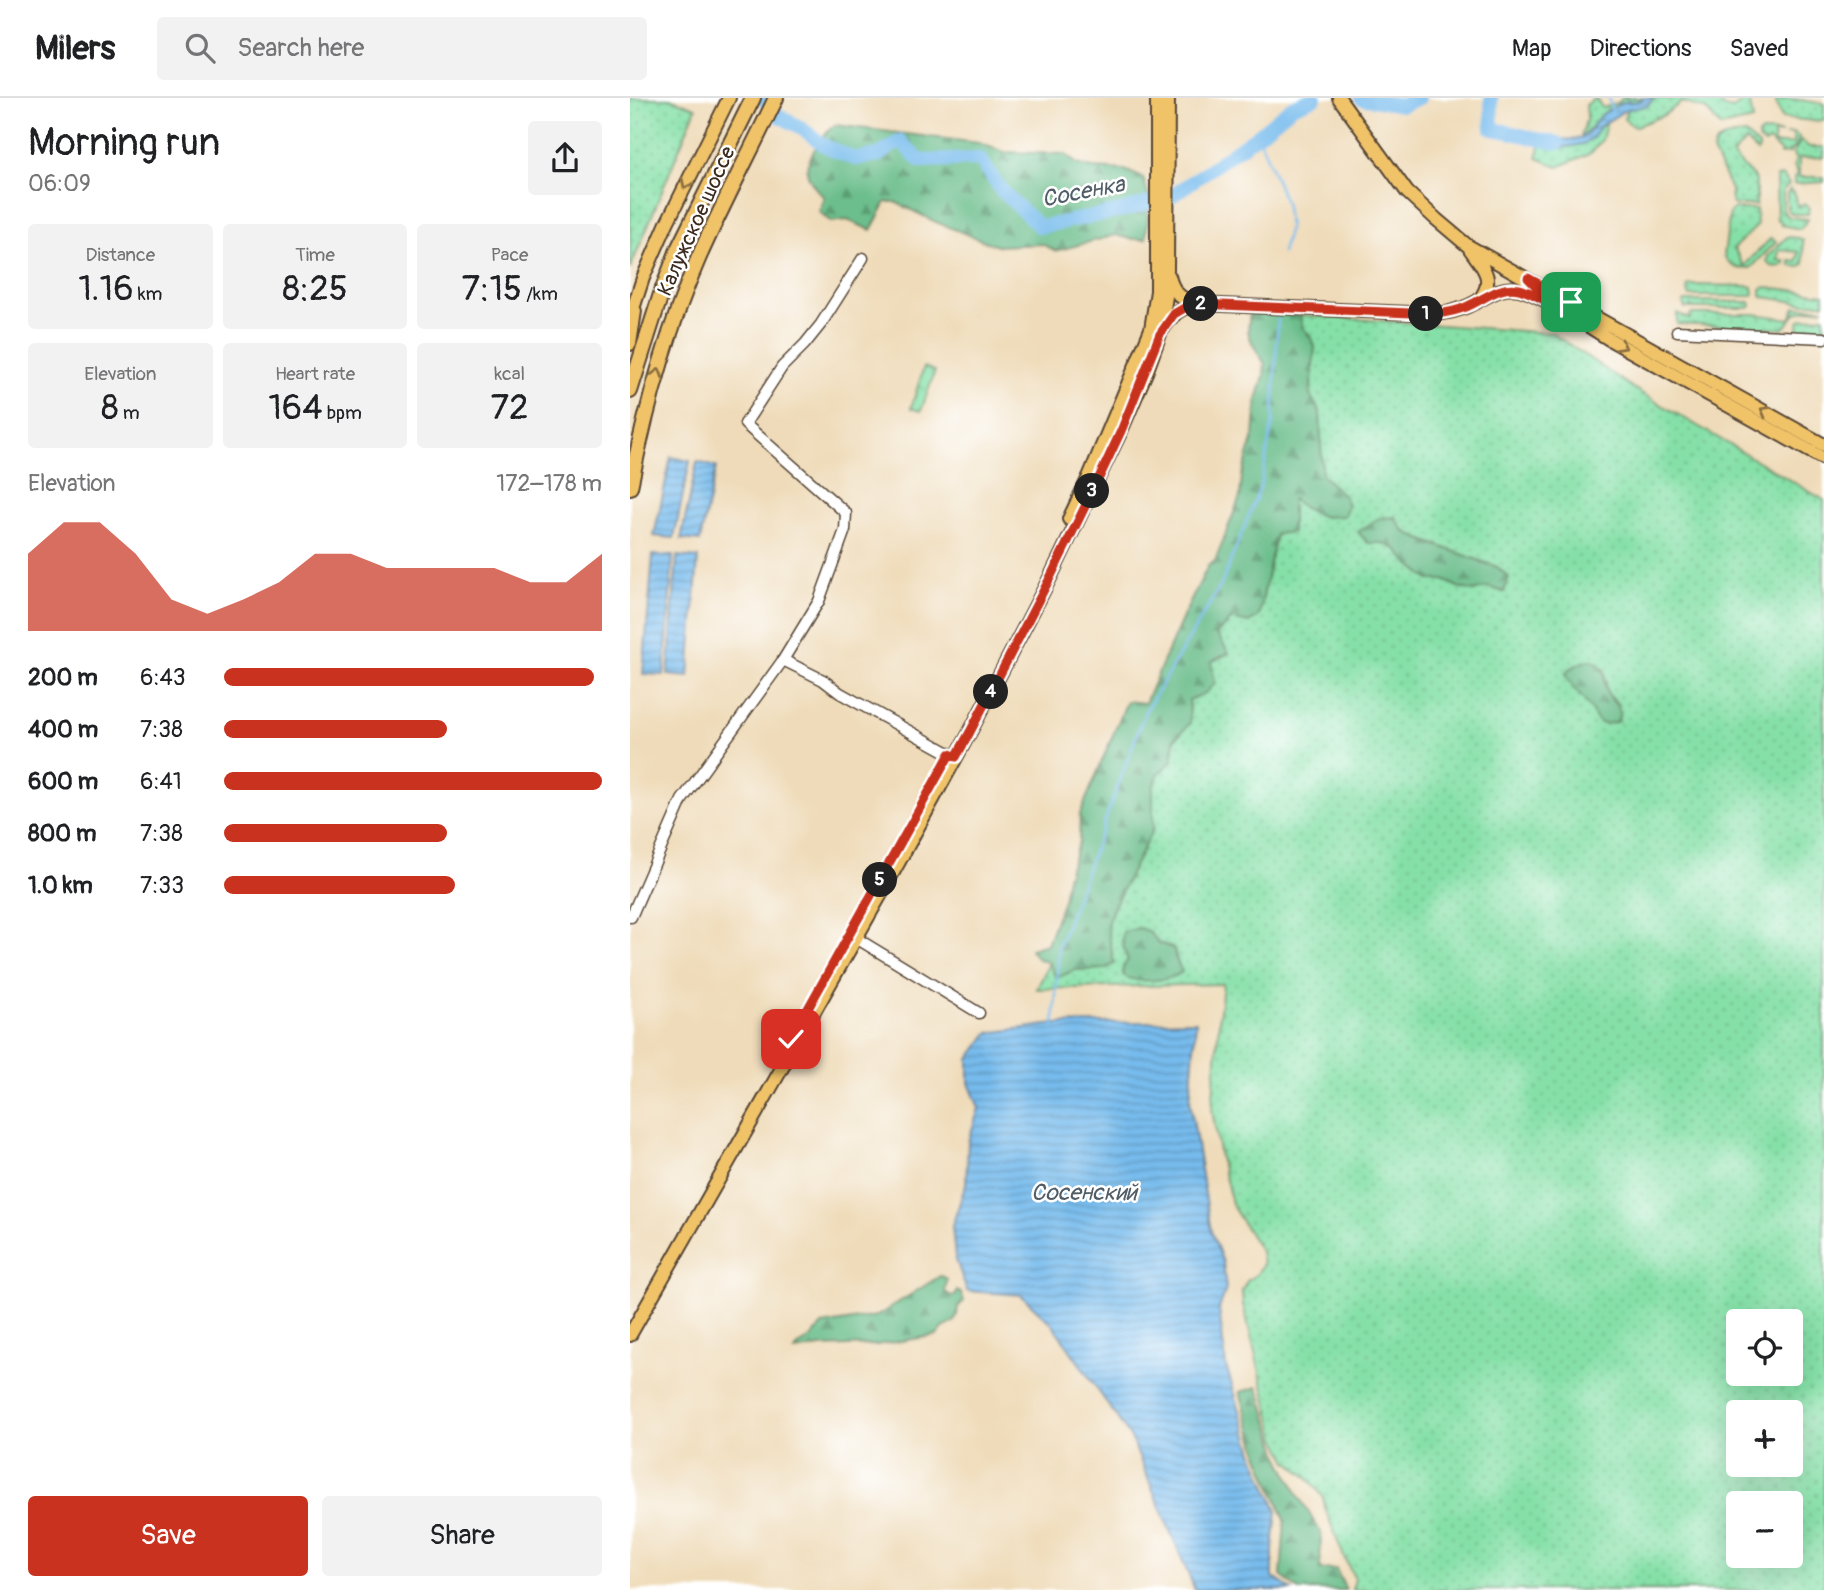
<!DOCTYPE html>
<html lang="en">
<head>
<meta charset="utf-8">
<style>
	body { margin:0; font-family:Pangolin,sans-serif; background:#f2f2f2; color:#202124; height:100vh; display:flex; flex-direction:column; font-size:26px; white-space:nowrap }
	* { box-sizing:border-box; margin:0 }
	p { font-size:23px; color:#757577 }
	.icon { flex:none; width:38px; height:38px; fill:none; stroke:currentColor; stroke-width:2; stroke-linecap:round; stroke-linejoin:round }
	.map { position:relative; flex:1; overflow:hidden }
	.panel { display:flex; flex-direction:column; background:#fff; width:630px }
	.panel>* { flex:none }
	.buttons { position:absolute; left:1096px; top:1211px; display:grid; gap:14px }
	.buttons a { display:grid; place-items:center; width:77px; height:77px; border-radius:7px; background:#fff; box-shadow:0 7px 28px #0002; font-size:35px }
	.pin { position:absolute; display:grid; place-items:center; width:60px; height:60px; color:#fff; margin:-30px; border-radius:14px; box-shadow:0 4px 10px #0006 }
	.km { position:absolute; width:35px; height:35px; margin:-18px; border-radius:50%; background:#222; color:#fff; font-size:19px; line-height:35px; text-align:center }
	.round { display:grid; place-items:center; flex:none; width:74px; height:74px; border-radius:7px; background:#f2f2f2 }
	.overview { display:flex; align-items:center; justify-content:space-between; height:119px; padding:0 28px }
	h1 { font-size:38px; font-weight:600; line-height:52px }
	.stats { display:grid; grid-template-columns:repeat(3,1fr); gap:10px; height:119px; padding:7px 28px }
	.stats div { display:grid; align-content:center; border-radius:7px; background:#f2f2f2; text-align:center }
	.stats b { font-size:35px; font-weight:600 }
	.stats small { font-size:19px; font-weight:400 }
	.stats p { font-size:19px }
	.chart { height:196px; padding:14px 28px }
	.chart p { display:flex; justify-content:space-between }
	.chart svg { width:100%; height:126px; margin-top:7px; fill:#c8321e; opacity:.7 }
	.cta { display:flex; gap:14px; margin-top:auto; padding:14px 28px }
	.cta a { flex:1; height:80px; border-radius:7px; background:#c8321e; color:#fff; font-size:28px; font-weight:600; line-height:80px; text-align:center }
	.cta a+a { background:#f2f2f2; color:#202124 }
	ul { padding:0 28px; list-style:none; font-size:23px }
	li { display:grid; grid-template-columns:112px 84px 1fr; align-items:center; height:52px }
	li i { height:18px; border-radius:9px; background:#c8321e }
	header { display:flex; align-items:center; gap:42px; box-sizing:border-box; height:98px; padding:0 35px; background:#fff; border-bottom:2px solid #e0e0e0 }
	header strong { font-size:33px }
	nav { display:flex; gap:38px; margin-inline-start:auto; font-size:24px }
	.search { width:490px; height:63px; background:#f2f2f2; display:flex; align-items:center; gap:18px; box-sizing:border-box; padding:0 24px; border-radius:7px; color:#757577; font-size:26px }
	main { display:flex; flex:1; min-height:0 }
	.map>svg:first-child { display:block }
	.grass { fill:url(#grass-dots); stroke:#608562; stroke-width:2; fill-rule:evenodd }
	.forest { fill:url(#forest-firs); stroke:#547455; stroke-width:2 }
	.park { fill:url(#park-crowns); stroke:#608562; stroke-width:2 }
	.water { fill:url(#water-rules); stroke:#587286; stroke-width:2 }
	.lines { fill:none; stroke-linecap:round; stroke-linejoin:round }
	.stream { stroke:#76bbed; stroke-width:2.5 }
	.river { stroke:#76bbed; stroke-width:14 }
	.minor-casing { stroke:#564535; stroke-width:13 }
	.major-casing { stroke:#564535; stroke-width:16 }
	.highway-casing { stroke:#564535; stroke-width:18 }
	.minor { stroke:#fff; stroke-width:10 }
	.major { stroke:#f0c369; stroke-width:12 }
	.highway { stroke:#f0c369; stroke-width:14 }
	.oneway { stroke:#8c6f40 }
	.route-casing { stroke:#fff; stroke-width:14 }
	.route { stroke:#c8321e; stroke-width:9 }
	.labels { text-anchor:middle; stroke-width:5; stroke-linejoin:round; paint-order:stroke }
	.street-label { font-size:21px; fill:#3b2a1e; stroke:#fff }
	.water-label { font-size:23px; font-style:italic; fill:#505d66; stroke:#fff }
</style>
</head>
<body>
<header>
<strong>Milers</strong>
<div class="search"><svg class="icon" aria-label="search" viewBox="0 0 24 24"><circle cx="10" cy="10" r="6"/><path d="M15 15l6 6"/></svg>Search here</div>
<nav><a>Map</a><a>Directions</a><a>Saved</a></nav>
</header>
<main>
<section class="panel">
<div class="overview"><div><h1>Morning run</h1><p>06:09</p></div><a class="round"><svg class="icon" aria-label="share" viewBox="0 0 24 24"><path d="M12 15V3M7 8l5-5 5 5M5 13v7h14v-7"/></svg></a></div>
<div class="stats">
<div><p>Distance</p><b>1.16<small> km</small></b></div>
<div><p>Time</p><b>8:25</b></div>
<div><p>Pace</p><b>7:15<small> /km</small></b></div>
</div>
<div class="stats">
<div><p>Elevation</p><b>8<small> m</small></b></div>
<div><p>Heart rate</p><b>164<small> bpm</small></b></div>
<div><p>kcal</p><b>72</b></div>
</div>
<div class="chart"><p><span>Elevation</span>172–178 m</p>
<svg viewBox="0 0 160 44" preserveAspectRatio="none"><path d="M0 44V17L10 6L20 6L30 17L40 33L50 38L60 33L70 27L80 17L90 17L100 22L110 22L120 22L130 22L140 27L150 27L160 17V44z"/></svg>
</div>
<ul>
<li><b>200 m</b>6:43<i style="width:98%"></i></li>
<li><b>400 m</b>7:38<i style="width:59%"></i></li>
<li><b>600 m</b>6:41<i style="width:100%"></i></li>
<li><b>800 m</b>7:38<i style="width:59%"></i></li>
<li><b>1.0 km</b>7:33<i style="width:61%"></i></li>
</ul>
<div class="cta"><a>Save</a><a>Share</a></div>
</section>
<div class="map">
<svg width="1194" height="1492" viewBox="0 0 1194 1492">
	<defs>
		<pattern id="grass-dots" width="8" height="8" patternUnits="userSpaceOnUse" patternTransform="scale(1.75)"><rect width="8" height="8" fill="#85e0a7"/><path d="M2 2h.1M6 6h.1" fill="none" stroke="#74c08f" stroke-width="1.8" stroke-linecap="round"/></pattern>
		<pattern id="forest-firs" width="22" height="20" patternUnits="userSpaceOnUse" patternTransform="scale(1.75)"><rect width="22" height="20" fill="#6cbe8c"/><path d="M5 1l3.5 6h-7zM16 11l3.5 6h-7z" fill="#5a9b72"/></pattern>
		<pattern id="park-crowns" width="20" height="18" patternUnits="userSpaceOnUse" patternTransform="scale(1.75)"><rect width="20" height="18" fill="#85e0a7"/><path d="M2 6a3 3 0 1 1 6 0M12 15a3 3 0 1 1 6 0" fill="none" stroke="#74c08f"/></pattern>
		<pattern id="water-rules" width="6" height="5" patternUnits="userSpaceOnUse" patternTransform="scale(1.75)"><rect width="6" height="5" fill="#76bbed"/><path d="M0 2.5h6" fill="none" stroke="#6298bf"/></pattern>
	</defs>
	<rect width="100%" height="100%" fill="#fff"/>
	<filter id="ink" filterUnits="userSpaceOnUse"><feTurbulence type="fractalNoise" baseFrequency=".0143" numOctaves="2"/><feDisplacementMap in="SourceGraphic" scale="14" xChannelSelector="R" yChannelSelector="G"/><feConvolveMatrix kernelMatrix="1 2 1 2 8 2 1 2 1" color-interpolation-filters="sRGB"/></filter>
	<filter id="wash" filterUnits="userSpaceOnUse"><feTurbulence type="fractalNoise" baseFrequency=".00686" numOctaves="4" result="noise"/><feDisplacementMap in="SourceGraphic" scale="28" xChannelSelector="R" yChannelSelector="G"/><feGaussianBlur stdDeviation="1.57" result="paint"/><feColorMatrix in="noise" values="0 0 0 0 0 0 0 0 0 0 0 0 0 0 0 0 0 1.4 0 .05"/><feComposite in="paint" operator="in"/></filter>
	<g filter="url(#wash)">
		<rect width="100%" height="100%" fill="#efdbb9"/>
		<path class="grass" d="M0 0H40L66 10 0 171Z
			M965 0 973 10 989 4 992 0H1014C1002 8 987 6 975 14 965 21 962 33 951 39L957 19 956 7Z
			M1024 0H1087L1093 9 1103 11 1119 0 1123 22 1091 29 1075 11 1052 4 1034 17 1004 29 994 21 997 11 1017 8Z
			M1146 0C1162 0 1178 3 1194 6V22L1184 23 1152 20 1147 9Z
			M976 26 972 42 961 55 928 69 907 60 911 45 919 49 963 40 969 29Z
			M1132 34 1152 35 1144 36V46H1163V36H1155L1164 35 1169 39 1167 48 1162 51 1160 55 1150 56 1151 54 1139 43 1135 46 1128 41V37Z
			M1115 36 1129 48V51L1127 54 1116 43 1102 57 1126 82V107H1105L1102 105 1101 92 1083 53C1085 38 1103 39 1115 36Z
			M1171 42 1179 49H1194V59L1169 60V79H1194V84L1164 86V80L1167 77 1164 66 1166 62 1163 56Z
			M1153 78 1159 86 1153 92V113L1159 119 1178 121 1170 131 1151 127V123L1147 122 1146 79Z
			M1160 91 1166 98 1167 108 1168 109 1174 106 1179 109 1178 116H1162L1157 111V95Z
			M1104 111H1126L1127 128 1104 150 1114 168 1141 140 1146 144 1122 169C1111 174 1098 168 1094 157L1100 114Z
			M1157 139 1169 140 1173 142 1174 166 1170 169 1161 168 1160 163 1167 164 1169 154 1149 152 1148 162 1155 163V166C1149 170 1141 170 1137 164L1138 158Z
			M1061 187 1119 188 1123 189 1124 196 1121 198H1060L1057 192 1058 188Z
			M1136 189 1194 196V205H1174L1133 199 1131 198V191Z
			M1055 203 1120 204 1121 208 1119 210H1055L1053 205Z
			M1165 209 1194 210C1185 211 1170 211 1164 217 1159 222 1159 227 1153 231L1047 226V215L1059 221 1061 216H1124L1160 221Z
			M670 217 922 235 1003 290 1194 402V1492H722L725 1481 714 1459 696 1413 693 1399 677 1379 658 1363 646 1340 613 1206 612 1193 617 1183 627 1176 633 1166 631 1154 603 1109 590 1060 582 1011 590 912 593 886 407 891 419 865 426 880 445 872 474 871 484 866 477 826 484 808 523 731V690L528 676 542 663 545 641 560 625 559 601 577 594 586 536 602 521 619 525 629 518 646 436 662 400 675 411 714 398 692 377 690 314 680 298 683 273 680 238 672 229ZM765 419 774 433 790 441 867 469 874 494 858 489 843 492 828 489 814 482H799C786 470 777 467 767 451L753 445ZM961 562 974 572 977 595 989 607H959L948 594 940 570C948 568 953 563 961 562ZM518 833 529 845 544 851 548 866 493 869 498 862 492 842ZM1108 1223H1160V1276H1108ZM1108 1314H1160V1367H1108ZM1108 1405H1160V1458H1108Z
			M1194 218V233L1169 232 1168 228 1169 224 1172 221Z"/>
		<path class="forest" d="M205 27 349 45 374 54 435 56 447 66 463 70 495 72 513 80 519 99 516 141H501L486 137 426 153 412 146 367 148 306 124 265 104H256L241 132 217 122 201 124 189 114 194 99C173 79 172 68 189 45 194 38 198 32 205 27Z
			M620 213 670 217 672 229 680 238 685 249 680 297 690 314 692 377 714 398 718 407 714 418 694 419 675 411 662 401V434L646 436 629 518 619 525 602 521 586 535 599 555 581 564 585 585 577 594 559 602 560 625 545 641 542 663 528 676 523 690V731L484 808 477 826 484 866 474 871 445 872 426 880 419 865 408 861 400 851 417 846 433 802 437 779 449 743 450 716 497 603 515 605 553 519 578 468 585 463 610 399 612 377 624 338 627 302 634 278 635 266 622 245 618 233Z
			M765 419 774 433 790 441 867 469 879 479 874 494 858 489 843 493 828 489 814 482H799C786 470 777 467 767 451L753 445H738L728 434 749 420Z
			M961 562C982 571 970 583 978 597 985 609 993 606 988 623 983 625 977 627 971 625 966 623 964 617 961 612 954 599 940 590 935 576 942 569 952 563 961 562Z
			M509 830 518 833 529 845 544 851 545 859 552 874C541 883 504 886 493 877V869L498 862C494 852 491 845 493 834Z
			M310 1178 314 1179 317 1182 315 1194 322 1198 326 1197 327 1193 331 1195 334 1203 328 1209C327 1224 325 1225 313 1230L308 1237 247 1247 191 1249 165 1253 167 1249 181 1240 192 1227 247 1218Z
			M628 1289 649 1358 668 1397 691 1435 690 1472 706 1471 716 1492H669L651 1478 655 1422 629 1358 610 1294Z"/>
		<path class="park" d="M294 269 305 273 291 313 281 310Z"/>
		<path class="water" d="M1014 0H1024L1017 8 997 11 969 29 963 40 953 46 933 50 919 49 911 45 910 36C922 40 946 46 957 36 966 27 965 20 979 12 983 10 989 6 993 4 1002 1 1004 7 1014 0Z
			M41 359 60 363 44 440 24 438Z
			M67 364 86 369 70 443 51 441Z
			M23 457 43 458 34 577 13 576Z
			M47 458 68 460 59 579 38 577Z
			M566 923 560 1003 581 1133 593 1164 596 1191 589 1211 596 1268 625 1360 647 1413 643 1451V1479L662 1492H565L501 1340 422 1226 391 1197 337 1193 325 1159 322 1128 336 1086 338 1044 349 1010 339 985V961L358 935 424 926Z"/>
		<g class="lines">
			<path class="stream" d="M979 0 982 14
				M628 37 655 104 659 129 652 155
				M424 926 429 848 515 614 591 487 630 390 643 323 648 221"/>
			<path class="river" d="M133 0 149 18 170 29 195 48 225 61 249 57 270 43 290 63 350 61 372 93 410 129 495 112 542 98 628 37 662 9 685 0
				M731 0 772 7 789 0
				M861 0 862 31C885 34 905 42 928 45"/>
		</g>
	</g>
	<g filter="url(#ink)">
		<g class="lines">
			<g class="minor-casing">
				<path id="minor" d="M1047 233 1194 240
					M153 562 193 582 210 595 326 659
					M1 819 52 702 153 562 189 503 215 432 216 415 115 326 152 269 175 246 191 226 233 160
					M226 840 349 915"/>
			</g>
			<g class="major-casing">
				<path id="major" d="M709 0 777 94 806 121 838 148 1194 347
					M840 151C852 168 866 181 850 201
					M539 178C543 195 552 203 569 206L805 216C817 215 827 213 838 208 854 201 869 187 889 191 902 194 913 202 925 207
					M920 203 925 207 979 241 1194 361
					M0 220 13 180 37 125 99 0
					M533 231C542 216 552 210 568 206
					M0 246 5 213
					M439 421 459 379 521 231 527 193V0
					M0 1237 255 789 340 634 420 480 491 333 517 272 530 236 536 198 537 171 538 0"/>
			</g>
			<g class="highway-casing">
				<path id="highway" d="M0 293 32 193 49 149 123 0
					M0 389C16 310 37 232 69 159 93 105 121 53 146 0"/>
			</g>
			<use href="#minor" class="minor"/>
			<use href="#major" class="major"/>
			<use href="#highway" class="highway"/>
		</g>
		<defs><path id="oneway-chevron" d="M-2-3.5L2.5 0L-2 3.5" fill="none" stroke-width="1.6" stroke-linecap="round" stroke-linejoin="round" transform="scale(1.75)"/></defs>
		<g class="oneway">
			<use href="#oneway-chevron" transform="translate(56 86) rotate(116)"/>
			<use href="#oneway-chevron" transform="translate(992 248) rotate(29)"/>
			<use href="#oneway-chevron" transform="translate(28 275) rotate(-73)"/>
			<use href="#oneway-chevron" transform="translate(1135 313) rotate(-151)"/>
		</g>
	</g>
	<g class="lines" filter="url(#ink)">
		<g class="route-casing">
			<path id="route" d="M161 941 320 656 326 659 340 634 420 480 468 382 491 333 530 236 544 216 556 209 569 206 805 216C817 215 827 213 838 208 855 201 869 187 889 191 902 194 913 202 925 207L898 180 941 204"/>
		</g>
		<use href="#route" class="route"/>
	</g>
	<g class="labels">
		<g class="street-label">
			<text transform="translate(66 123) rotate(-66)" y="7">Калужское шоссе</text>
		</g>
		<g class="water-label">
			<text transform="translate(453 93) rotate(-11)" y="8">Сосенка</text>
			<text x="454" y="1102">Сосенский</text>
		</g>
	</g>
</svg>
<div class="buttons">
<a><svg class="icon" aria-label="locate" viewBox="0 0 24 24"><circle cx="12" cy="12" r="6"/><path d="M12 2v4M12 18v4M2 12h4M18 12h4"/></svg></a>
<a>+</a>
<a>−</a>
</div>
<div class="pin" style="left:941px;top:204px;background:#1e9e55"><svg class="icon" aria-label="arrive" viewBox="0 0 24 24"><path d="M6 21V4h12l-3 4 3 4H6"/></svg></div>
<div class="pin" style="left:161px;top:941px;background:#d93025"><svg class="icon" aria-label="check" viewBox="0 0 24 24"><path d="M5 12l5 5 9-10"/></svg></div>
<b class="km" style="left:796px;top:216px">1</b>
<b class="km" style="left:571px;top:206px">2</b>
<b class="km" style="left:462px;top:393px">3</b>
<b class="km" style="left:361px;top:594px">4</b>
<b class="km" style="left:250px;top:782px">5</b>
</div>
</main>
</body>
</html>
